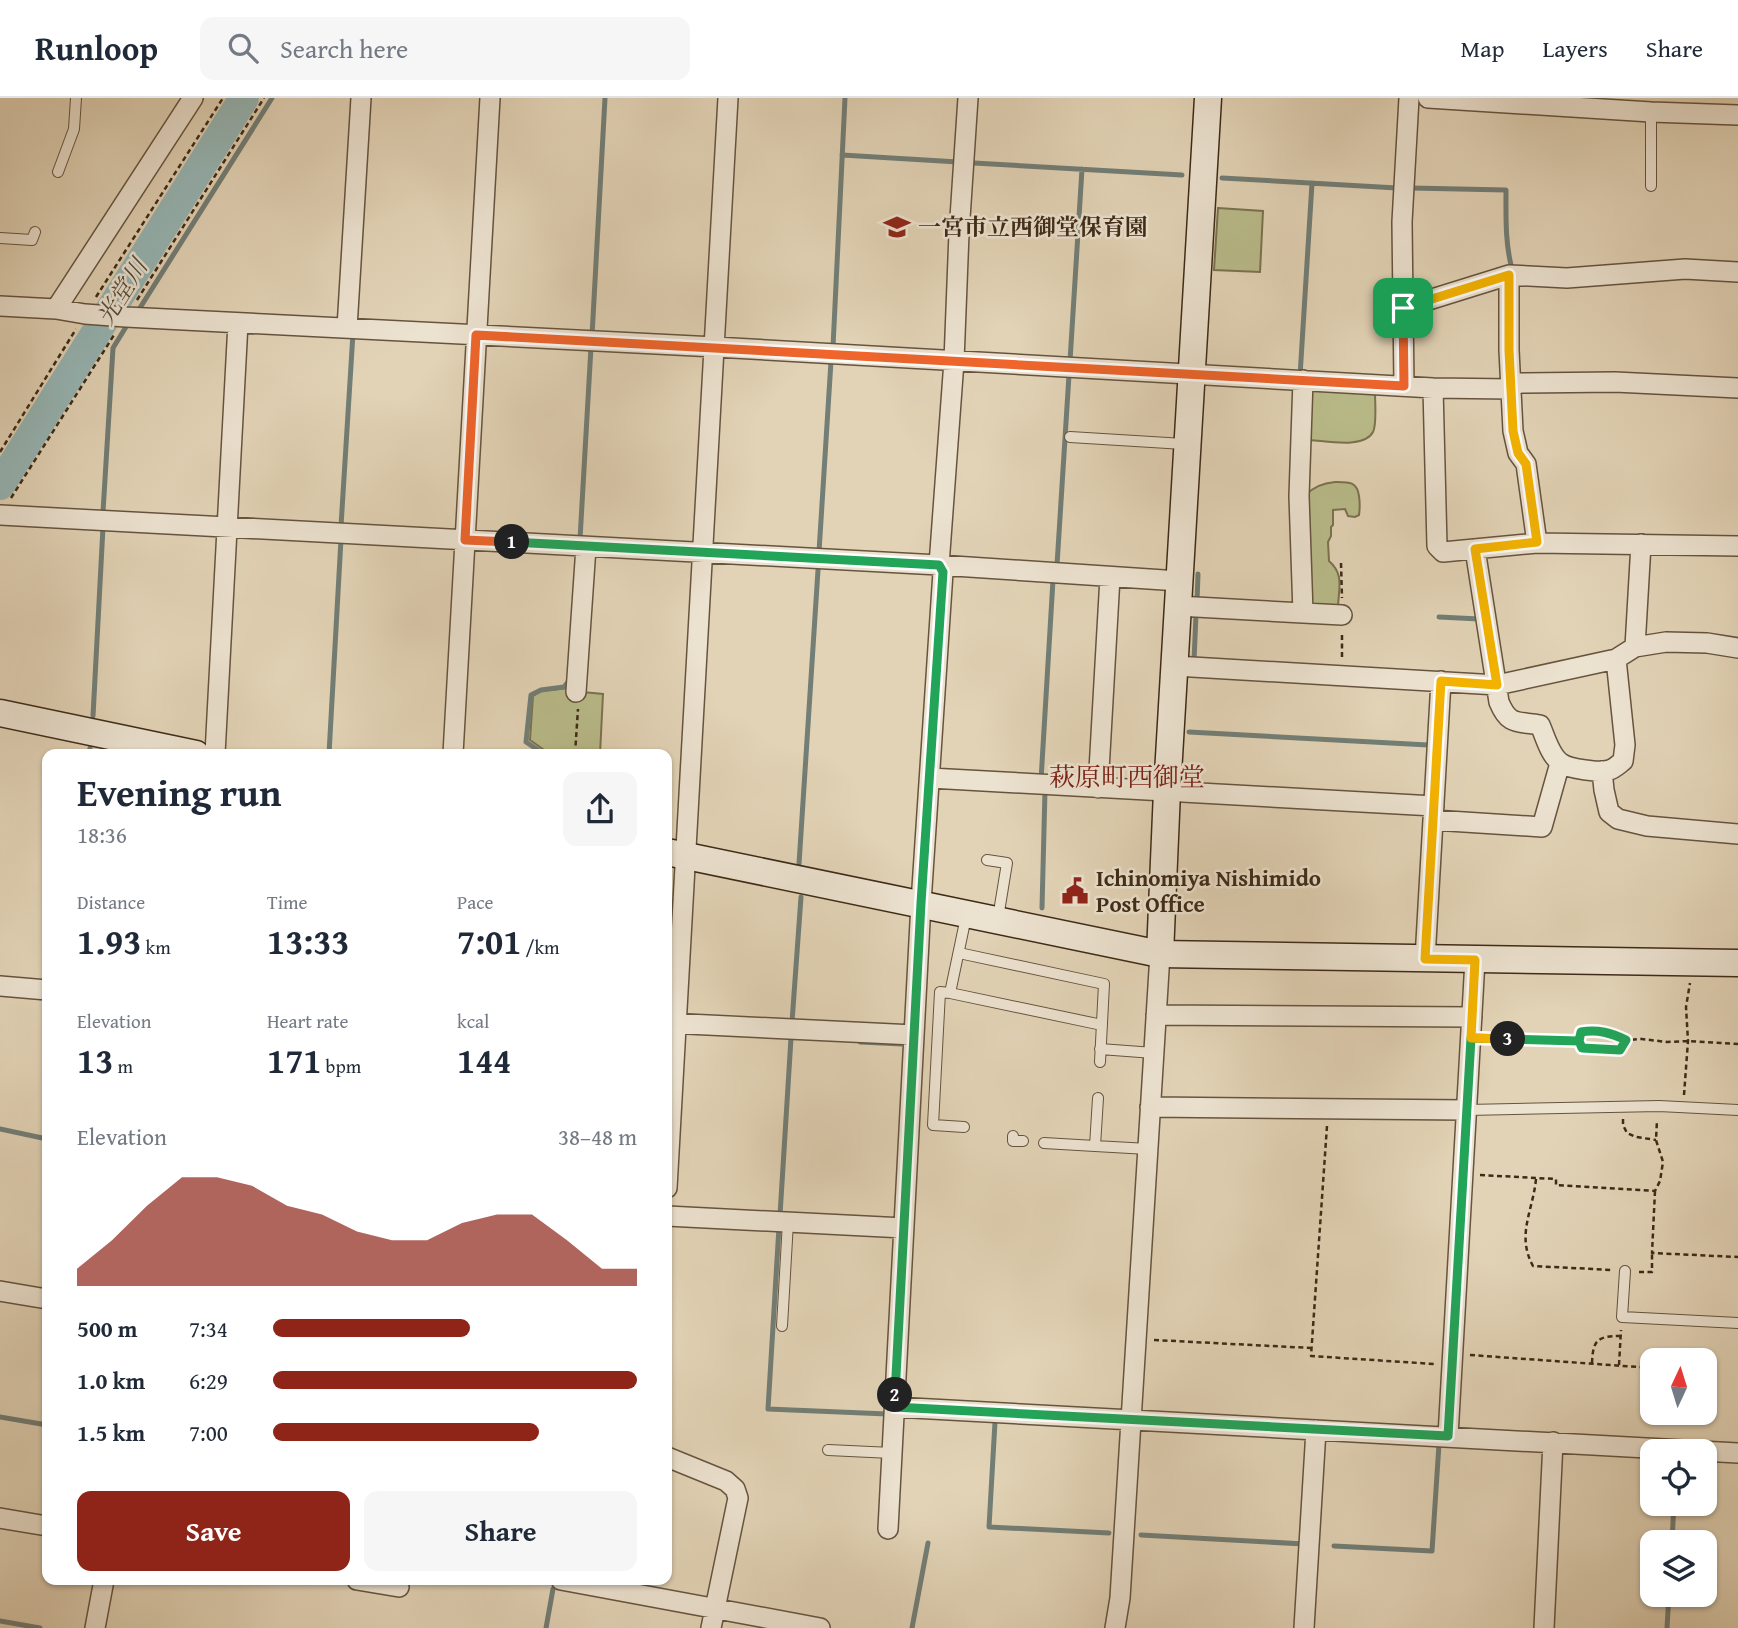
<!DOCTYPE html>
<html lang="en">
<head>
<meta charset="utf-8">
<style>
	body { margin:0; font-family:"Gentium Book Plus","Noto Serif JP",serif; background:#f6f6f7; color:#1f2937; height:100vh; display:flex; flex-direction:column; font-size:26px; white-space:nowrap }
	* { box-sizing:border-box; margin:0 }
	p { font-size:23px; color:#747a83 }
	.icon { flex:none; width:38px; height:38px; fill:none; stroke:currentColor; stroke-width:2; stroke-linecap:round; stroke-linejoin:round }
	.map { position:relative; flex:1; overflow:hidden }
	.panel { position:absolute; left:42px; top:651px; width:630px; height:836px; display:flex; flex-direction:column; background:#fff; border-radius:14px; box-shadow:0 2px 5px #0004 }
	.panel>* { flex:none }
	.needle { width:46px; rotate:4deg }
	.controls { position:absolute; left:1640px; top:1250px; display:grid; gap:14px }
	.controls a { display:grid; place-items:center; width:77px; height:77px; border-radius:14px; background:#fff; box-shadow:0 2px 5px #0004; font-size:35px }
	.pin { position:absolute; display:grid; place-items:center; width:60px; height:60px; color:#fff; margin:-30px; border-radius:14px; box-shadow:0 4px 10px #0006 }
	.km { position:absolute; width:35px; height:35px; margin:-18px; border-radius:50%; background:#222; color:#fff; font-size:19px; line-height:35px; text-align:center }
	.round { display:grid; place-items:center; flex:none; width:74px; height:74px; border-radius:14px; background:#f6f6f7 }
	.head { display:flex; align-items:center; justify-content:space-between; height:119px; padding:0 35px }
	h1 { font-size:38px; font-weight:700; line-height:52px }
	.metrics { display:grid; grid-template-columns:repeat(3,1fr); gap:10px; height:119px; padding:7px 35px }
	.metrics div { display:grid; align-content:center }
	.metrics b { font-size:35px; font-weight:700 }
	.metrics small { font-size:19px; font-weight:400 }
	.metrics p { font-size:19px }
	.chart { height:196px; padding:14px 35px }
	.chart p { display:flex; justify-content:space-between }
	.chart svg { width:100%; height:126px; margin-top:7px; fill:#8f2418; opacity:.7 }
	.primary-button { display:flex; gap:14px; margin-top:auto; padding:14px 35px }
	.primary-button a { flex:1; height:80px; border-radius:14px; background:#8f2418; color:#fff; font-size:28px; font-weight:700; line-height:80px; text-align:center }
	.primary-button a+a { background:#f6f6f7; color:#1f2937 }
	ul { padding:0 35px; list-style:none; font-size:23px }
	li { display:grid; grid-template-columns:112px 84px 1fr; align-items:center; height:52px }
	li i { height:18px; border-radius:9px; background:#8f2418 }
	header { display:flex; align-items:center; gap:42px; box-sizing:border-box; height:98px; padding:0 35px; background:#fff; border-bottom:2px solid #e0e1e3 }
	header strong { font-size:33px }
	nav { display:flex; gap:38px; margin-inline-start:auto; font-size:24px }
	.search { width:490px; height:63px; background:#f6f6f7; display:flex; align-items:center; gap:18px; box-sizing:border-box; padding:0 24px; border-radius:14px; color:#747a83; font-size:26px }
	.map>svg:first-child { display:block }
	.green { fill:#b9bb8a; stroke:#7b7250; stroke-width:2 }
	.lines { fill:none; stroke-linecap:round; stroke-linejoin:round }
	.stream { stroke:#727e76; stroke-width:5 }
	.river { stroke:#96b6b5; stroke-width:30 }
	.lane-casing { stroke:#66543f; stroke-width:12 }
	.street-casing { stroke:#66543f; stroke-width:22 }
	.secondary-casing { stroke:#3d2a17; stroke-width:29 }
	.path { stroke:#3d2a17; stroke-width:2.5; stroke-dasharray:5 3.5; stroke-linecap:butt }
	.lane { stroke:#ece2d0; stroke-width:10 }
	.street { stroke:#ece2d0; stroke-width:19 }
	.secondary { stroke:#ece2d0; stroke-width:26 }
	.split-1-casing { stroke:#fff; stroke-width:14 }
	.split-2-casing { stroke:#fff; stroke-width:14 }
	.split-3-casing { stroke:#fff; stroke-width:14 }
	.split-4-casing { stroke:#fff; stroke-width:14 }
	.split-1 { stroke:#f0652b; stroke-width:9 }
	.split-2 { stroke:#22a559; stroke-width:9 }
	.split-3 { stroke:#22a559; stroke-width:9 }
	.split-4 { stroke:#f5b400; stroke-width:9 }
	.labels { text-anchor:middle; stroke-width:5; stroke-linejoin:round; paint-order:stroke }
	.poi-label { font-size:23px; font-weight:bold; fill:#3d2a17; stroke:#ece2d0; text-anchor:start }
	.water-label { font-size:24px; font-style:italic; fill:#534d3e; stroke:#ece2d0 }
	.quarter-label { font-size:26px; fill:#7a1f14; stroke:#ece2d0 }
</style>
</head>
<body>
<header>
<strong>Runloop</strong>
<div class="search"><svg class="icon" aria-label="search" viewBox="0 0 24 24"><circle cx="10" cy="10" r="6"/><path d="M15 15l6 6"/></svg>Search here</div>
<nav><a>Map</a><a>Layers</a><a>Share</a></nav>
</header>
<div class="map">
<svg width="1738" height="1530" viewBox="0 0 1738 1530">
	<rect width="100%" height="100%" fill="#e2d3b6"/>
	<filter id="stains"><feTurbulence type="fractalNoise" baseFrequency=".00286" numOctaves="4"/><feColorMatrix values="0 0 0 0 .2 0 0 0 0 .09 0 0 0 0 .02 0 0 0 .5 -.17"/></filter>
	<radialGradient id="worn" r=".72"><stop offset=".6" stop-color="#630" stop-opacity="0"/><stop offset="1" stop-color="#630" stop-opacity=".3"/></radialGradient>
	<path class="green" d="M1218 110 1263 113 1260 174 1214 172Z
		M1310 291 1375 295C1375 304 1377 326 1373 334 1364 351 1327 343 1310 342Z
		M1335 384C1348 384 1357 383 1359 398 1360 405 1360 410 1359 417L1355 419 1348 418 1345 411 1333 412V427L1331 429V438L1328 444 1329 463C1344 476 1339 489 1338 508L1311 506 1306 397C1314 388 1324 385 1335 384Z
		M567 590 582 594 603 596 600 656H550L530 642 533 598 541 593Z"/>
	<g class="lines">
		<path class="stream" d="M842 57 958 64
			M974 65 1182 77
			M1222 80 1397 90
			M1411 90 1506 92C1506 119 1505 145 1512 171
			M138 213 272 0
			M592 238 605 0
			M833 249 845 0
			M1070 263 1082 71
			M1300 278 1312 85
			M103 414 113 250 129 224
			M341 428 353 235
			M580 441 591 249
			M819 454 831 263
			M1057 467 1069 277
			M1197 504 1198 476
			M1439 519 1479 521
			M1194 563 1196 516
			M93 618 103 429
			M1189 634 1428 647
			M89 656 90 650
			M329 656 341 441
			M544 656 526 644 531 597 541 592 564 589 568 584 569 581
			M1041 682 1053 482
			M799 766 818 472
			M1042 810 1045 692
			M792 924 801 799
			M860 944 902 946
			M0 1031 47 1041
			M780 1117 791 940
			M779 1129 768 1311 887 1316
			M0 1319 47 1327
			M995 1324 989 1429 1109 1435
			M1141 1437 1304 1446
			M1672 1444 1674 1405
			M1334 1448 1432 1453 1439 1346
			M0 1523 40 1530
			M546 1530 553 1491
			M912 1530 928 1445
			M1667 1530 1669 1496"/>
		<path class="river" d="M0 387 244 0"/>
		<g class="lane-casing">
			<path id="lane" d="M58 74 74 31 76 0
				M1651 88V14
				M0 140 32 142 35 134
				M1070 339 1184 346
				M987 762 1007 765 998 820
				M959 855 1104 886 1100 964
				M950 895 1102 927
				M1100 951 1154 955
				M1467 1012 1659 1008 1738 1012
				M964 1029 933 1027 940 894 950 895 966 819
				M1013 1038V1043H1023
				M1044 1045 1095 1048 1098 1000
				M1095 1048 1148 1051
				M1625 1173 1622 1219 1738 1225
				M782 1228 788 1124
				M828 1352 892 1355"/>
		</g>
		<g class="street-casing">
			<path id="street" d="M1428 0 1651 14 1738 17
				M1509 177V252L1513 333 1518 355 1526 366 1537 445
				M0 208 56 211 85 216 126 219 715 249 1433 290 1511 291 1518 285 1615 284 1738 290
				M1403 210 1509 177 1567 180 1685 171 1738 174
				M56 211 193 0
				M347 230 361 0
				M1404 288 1402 124 1409 0
				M1433 290 1437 448 1443 454 1537 445 1738 448
				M0 417 939 467 1179 483
				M1475 451 1499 604C1509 628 1517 623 1540 627 1545 638 1550 658 1561 665 1569 671 1600 675 1609 672 1614 671 1619 666 1623 663L1625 647 1616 561
				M1178 508 1303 515 1299 398 1303 282
				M1303 515 1342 517
				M1635 549 1641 446
				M1175 568 1497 587 1616 561 1635 549 1666 544 1707 545 1738 550
				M576 594 586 449
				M215 656 238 225
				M453 656 490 0
				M1602 673 1604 692 1609 714 1618 721 1647 728 1738 736
				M930 680 1434 708
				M1098 690 1110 479
				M1433 722 1542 729 1560 665
				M1425 861 1441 583
				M0 888 47 892
				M1156 917 1472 919
				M667 925 914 937
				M1150 1009 1467 1012
				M667 1090 728 0
				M667 1118 904 1130
				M0 1193 47 1201
				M894 1309 1738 1355
				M1448 1338 1475 862
				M667 1359 726 1383 735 1391 738 1400 711 1530
				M0 1420 47 1428
				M888 1431 921 805 943 474 939 467 954 263 959 135 968 0
				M357 1482 399 1489
				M561 1482 820 1530
				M95 1530 104 1482
				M1115 1530 1120 1500 1160 856
				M1304 1530 1316 1332
				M1544 1530 1553 1344"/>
		</g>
		<g class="secondary-casing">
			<path id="secondary" d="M0 615 196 656
				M667 754 1160 856 1738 865
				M1160 856 1167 693 1208 0"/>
		</g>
		<path class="path" d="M96 199 223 0
			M137 202 264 0
			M0 354 76 231
			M11 400 114 237
			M1341 465 1342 500
			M1342 559V535
			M575 656 578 611
			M1488 940 1579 943 1581 934 1593 932 1613 936 1626 942 1642 941 1667 944 1688 943 1738 946
			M1579 943 1582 950 1620 952 1626 942
			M1684 997 1688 943 1686 909 1690 885
			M1623 1021V1027L1627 1035 1636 1039 1656 1042
			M1327 1028 1311 1258 1434 1266
			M1480 1077 1556 1081V1087L1655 1093 1660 1083 1663 1064 1656 1042 1657 1022
			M1536 1081C1533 1113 1516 1137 1533 1168L1612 1172
			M1655 1093 1652 1155 1738 1159
			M1639 1174H1652V1155
			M1154 1242 1311 1250
			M1470 1257 1652 1270
			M1592 1265C1593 1242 1597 1238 1621 1238
			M1619 1267 1621 1232
			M1704 1291 1713 1292"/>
		<use href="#lane" class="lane"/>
		<use href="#street" class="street"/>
		<use href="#secondary" class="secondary"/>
	</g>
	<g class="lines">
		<g class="split-1-casing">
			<path id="split-1" d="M512 444 465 442 476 237 1404 288 1403 210"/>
		</g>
		<g class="split-2-casing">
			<path id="split-2" d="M512 444 939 467 943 474 921 805 895 1297"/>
		</g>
		<g class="split-3-casing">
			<path id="split-3" d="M895 1297 894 1309 1448 1338 1471 940 1579 943 1581 934C1598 931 1611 935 1626 942L1620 952 1582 950 1579 943 1508 941"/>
		</g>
		<g class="split-4-casing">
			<path id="split-4" d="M1403 210 1509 177V252L1513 333 1518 355 1526 366 1537 444 1475 451 1497 587 1441 583 1425 861 1475 862 1471 940 1508 941"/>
		</g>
		<use href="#split-1" class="split-1"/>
		<use href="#split-2" class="split-2"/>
		<use href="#split-3" class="split-3"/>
		<use href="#split-4" class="split-4"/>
	</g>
	<defs>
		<g id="school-bare" transform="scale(2.1)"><path d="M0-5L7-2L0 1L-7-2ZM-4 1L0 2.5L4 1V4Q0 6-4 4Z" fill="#8f2418" stroke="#ece2d0" stroke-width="2.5" paint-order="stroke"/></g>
		<g id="civic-bare" transform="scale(2.1)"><path d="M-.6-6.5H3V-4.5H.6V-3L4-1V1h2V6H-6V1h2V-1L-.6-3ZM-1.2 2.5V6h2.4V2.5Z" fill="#8f2418" stroke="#ece2d0" stroke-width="2.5" paint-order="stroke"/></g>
	</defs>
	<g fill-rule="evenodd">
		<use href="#school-bare" x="897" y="129"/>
		<use href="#civic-bare" x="1075" y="793"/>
	</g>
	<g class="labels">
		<g class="poi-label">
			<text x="918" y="137">一宮市立西御堂保育園</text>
			<text x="1096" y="788">Ichinomiya Nishimido<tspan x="1096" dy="26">Post Office</tspan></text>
		</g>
		<g class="water-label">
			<text transform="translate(122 194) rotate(-58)" y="8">光堂川</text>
		</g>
		<g class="quarter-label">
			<text x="1127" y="688">萩原町西御堂</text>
		</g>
	</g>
	<rect width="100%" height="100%" filter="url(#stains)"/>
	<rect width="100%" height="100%" fill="url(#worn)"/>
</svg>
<div class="controls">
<a><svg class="needle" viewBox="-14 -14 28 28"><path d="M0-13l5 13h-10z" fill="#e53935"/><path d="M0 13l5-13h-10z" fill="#747a83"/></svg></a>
<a><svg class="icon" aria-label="locate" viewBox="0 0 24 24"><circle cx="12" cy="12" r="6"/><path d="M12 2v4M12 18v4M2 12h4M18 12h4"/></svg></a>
<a><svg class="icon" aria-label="layers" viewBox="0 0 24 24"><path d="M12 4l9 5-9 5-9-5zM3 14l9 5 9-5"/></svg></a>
</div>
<div class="pin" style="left:1403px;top:210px;background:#1e9e55"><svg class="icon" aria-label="arrive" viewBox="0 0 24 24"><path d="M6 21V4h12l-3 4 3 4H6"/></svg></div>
<b class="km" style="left:512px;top:444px">1</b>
<b class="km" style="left:895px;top:1297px">2</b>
<b class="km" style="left:1508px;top:941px">3</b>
<section class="panel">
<div class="head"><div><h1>Evening run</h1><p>18:36</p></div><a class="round"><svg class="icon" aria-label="share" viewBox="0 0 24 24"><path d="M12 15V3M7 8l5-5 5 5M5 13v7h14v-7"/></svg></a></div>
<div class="metrics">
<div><p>Distance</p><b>1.93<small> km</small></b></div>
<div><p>Time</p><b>13:33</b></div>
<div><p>Pace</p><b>7:01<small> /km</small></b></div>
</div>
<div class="metrics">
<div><p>Elevation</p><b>13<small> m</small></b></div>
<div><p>Heart rate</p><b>171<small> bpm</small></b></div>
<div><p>kcal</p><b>144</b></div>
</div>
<div class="chart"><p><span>Elevation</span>38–48 m</p>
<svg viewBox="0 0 160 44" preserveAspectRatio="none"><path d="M0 44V38L10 28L20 16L30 6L40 6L50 9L60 16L70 19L80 25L90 28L100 28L110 22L120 19L130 19L140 28L150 38L160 38V44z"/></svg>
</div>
<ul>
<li><b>500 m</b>7:34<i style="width:54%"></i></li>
<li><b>1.0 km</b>6:29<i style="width:100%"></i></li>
<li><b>1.5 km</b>7:00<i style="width:73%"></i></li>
</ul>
<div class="primary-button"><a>Save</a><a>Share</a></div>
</section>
</div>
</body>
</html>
